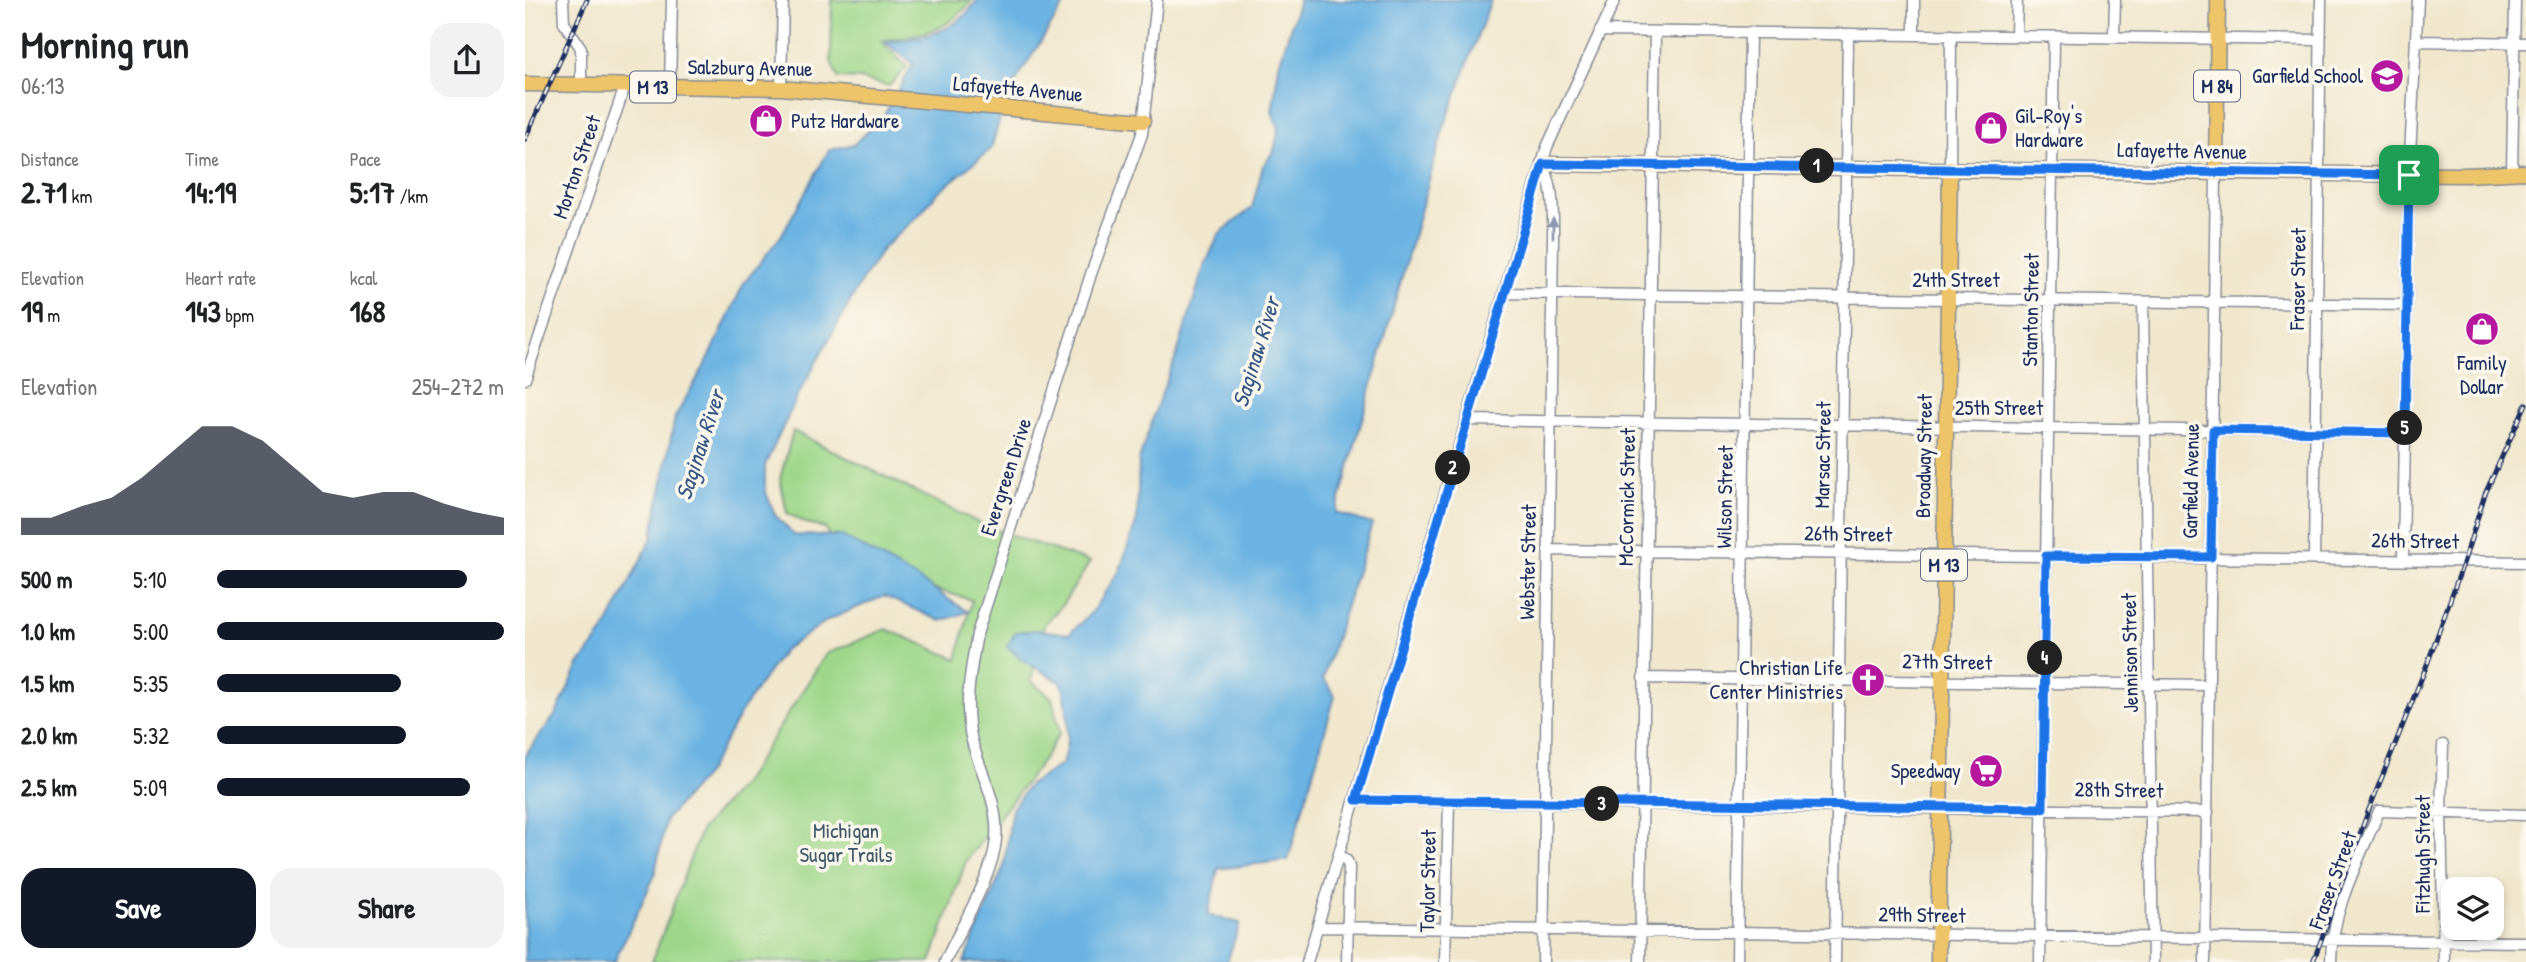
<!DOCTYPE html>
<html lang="en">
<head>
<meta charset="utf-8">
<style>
	body { margin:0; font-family:"Patrick Hand",sans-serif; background:#f2f2f2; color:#202124; height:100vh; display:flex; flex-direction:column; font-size:26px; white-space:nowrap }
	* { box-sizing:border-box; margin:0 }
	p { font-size:23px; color:#757577 }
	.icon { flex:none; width:38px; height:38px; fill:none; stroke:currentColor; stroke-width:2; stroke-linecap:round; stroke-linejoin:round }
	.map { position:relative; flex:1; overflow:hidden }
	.details { display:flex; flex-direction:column; background:#fff; width:525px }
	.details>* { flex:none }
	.tools { position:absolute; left:1916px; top:877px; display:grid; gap:14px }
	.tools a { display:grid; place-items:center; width:63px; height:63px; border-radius:14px; background:#fff; box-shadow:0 4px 10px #0003; font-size:35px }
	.pin { position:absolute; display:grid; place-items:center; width:60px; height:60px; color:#fff; margin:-30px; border-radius:14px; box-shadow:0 4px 10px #0006 }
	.km { position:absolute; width:35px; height:35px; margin:-18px; border-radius:50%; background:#222; color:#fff; font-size:19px; line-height:35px; text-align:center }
	.round { display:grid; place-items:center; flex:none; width:74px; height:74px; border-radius:21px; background:#f2f2f2 }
	.head { display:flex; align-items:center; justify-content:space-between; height:119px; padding:0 21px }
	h1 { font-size:38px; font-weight:700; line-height:52px }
	.figures { display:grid; grid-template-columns:repeat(3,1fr); gap:10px; height:119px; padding:7px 21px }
	.figures div { display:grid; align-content:center }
	.figures b { font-size:30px; font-weight:700 }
	.figures small { font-size:19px; font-weight:400 }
	.figures p { font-size:19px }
	.chart { height:196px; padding:14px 21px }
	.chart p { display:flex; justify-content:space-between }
	.chart svg { width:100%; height:126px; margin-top:7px; fill:#111827; opacity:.7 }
	.cta { display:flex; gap:14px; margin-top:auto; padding:14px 21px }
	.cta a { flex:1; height:80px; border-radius:21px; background:#111827; color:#fff; font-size:28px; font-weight:700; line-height:80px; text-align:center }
	.cta a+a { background:#f2f2f2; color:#202124 }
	ul { padding:0 21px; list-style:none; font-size:23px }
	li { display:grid; grid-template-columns:112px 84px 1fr; align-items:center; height:52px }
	li i { height:18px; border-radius:9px; background:#111827 }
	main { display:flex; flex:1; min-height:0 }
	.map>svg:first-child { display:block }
	.green { fill:#9ed789; stroke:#5c8374; stroke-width:2 }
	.water { fill:#6bb3e2; stroke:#4371a0; stroke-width:2 }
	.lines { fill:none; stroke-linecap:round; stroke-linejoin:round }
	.minor-casing { stroke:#868b95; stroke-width:13 }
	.major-casing { stroke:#868b95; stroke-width:17 }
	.minor { stroke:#fff; stroke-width:10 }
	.major { stroke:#eec469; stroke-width:14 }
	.rail-casing { stroke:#1b2f5e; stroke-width:5 }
	.rail { stroke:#fbf7ec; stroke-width:2.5; stroke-dasharray:8; stroke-linecap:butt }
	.oneway { fill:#8d97ae }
	.route-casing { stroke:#fff; stroke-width:14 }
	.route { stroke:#1a73e8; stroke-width:9 }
	.labels { text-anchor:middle; stroke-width:7; stroke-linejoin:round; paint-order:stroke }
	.shield { fill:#fbf7ec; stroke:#5e6b89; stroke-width:2 }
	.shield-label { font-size:19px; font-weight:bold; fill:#1b2f5e }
	.street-label { font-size:21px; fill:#1b2f5e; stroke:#fbf7ec }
	.poi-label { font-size:21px; fill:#1b2f5e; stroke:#fbf7ec; text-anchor:end }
	.park-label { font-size:21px; fill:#3c5969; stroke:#fbf7ec }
	.water-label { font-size:23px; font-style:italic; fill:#335786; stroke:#fbf7ec }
</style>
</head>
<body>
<main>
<section class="details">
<div class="head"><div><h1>Morning run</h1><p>06:13</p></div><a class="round"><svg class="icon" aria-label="share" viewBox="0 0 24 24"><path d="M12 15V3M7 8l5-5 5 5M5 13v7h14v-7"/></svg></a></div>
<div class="figures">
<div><p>Distance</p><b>2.71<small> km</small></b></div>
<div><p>Time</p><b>14:19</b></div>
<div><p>Pace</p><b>5:17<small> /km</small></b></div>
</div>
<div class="figures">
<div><p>Elevation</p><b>19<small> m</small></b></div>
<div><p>Heart rate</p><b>143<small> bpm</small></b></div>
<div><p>kcal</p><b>168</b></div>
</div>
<div class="chart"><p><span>Elevation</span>254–272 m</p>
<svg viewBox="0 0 160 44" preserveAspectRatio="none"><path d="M0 44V38L10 38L20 34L30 31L40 24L50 15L60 6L70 6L80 11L90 20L100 29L110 31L120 29L130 29L140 33L150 36L160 38V44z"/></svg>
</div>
<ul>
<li><b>500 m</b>5:10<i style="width:87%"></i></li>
<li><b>1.0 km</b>5:00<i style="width:100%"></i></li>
<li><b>1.5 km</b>5:35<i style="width:64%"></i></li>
<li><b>2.0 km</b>5:32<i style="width:66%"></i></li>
<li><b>2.5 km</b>5:09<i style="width:88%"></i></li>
</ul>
<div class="cta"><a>Save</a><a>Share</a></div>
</section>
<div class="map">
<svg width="2001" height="962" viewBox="0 0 2001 962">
	<rect width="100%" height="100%" fill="#fbf7ec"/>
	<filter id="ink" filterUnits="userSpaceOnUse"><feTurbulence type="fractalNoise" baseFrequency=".0143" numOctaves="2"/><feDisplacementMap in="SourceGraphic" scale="14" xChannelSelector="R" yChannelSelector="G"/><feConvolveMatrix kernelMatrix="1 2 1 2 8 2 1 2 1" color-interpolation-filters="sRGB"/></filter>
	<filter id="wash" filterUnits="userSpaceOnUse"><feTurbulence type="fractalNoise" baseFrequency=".00686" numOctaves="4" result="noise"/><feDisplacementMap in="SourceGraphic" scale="28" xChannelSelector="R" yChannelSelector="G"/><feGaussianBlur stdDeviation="1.57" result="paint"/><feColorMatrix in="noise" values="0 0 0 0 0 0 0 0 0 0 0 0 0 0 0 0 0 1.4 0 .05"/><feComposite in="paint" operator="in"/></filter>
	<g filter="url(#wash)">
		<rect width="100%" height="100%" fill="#f0e7cc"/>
		<path class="green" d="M307 0H447C421 35 395 33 356 41L382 67 364 86 335 79 313 78 306 61Z
			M268 431 462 527 565 562 538 604 519 625 506 681 527 698 535 732 518 760 441 861 406 962H127L176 830 220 781 301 654 361 629 432 659 447 600 317 563 300 528 281 523 262 513 255 479Z"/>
		<path class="water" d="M452 0H542L492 79 476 115 466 149 412 193 393 216 358 248 337 280 272 397 240 465V490L250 515 269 535 317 536 390 577 443 612 416 621 359 596 303 620 259 650 219 707 182 773 141 819 129 877 89 962H0V755L31 714 54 665 80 630 127 538 150 417 184 358 219 283 256 236 304 150 329 144 358 117 388 64 360 42C400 36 428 36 452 0Z
			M774 0H966L918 130 811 513 847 524 798 678 810 696 763 860 693 869 683 915 715 923 702 962H439L479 866 487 809 504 785 537 764C546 737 544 710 537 683L496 659 482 646 491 632 513 630 544 634 566 613 594 572 612 520 614 460 634 400 652 354 678 270 694 234 727 208 738 166 749 151 754 127 747 112 754 65Z"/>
	</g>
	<g filter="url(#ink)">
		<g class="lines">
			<g class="minor-casing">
				<path id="minor" d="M38 0 39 23 56 48V85
					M1075 31 1795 40
					M1389 34V0
					M1491 36 1492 0
					M1589 37 1590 0
					M1892 41 2001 43
					M145 87 147 0
					M256 88 258 0
					M1018 164C1029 187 1028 212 1028 237L1018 962
					M1425 168 1426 35
					M1987 174 1990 0
					M980 293 1882 305
					M1618 302 1628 962
					M0 379 100 86
					M942 420 1880 433
					M1023 550 2001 562
					M1789 559 1796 0
					M1878 560 1884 175 1893 0
					M1118 678 1684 685
					M1918 745 1916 813 1919 962
					M831 800 1683 812
					M815 855 822 861 824 867 822 962
					M793 927 2001 942
					M420 962C436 925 468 877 471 839 474 803 456 774 447 741 438 706 446 669 452 634L566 274 617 134 632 0
					M782 962 1022 147 1090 0
					M920 962 924 801
					M1115 962 1130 32
					M1212 962 1225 32
					M1310 962 1323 34
					M1515 962 1529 37
					M1680 962 1691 172
					M1806 962C1806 910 1835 858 1854 811L2001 815"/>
			</g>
			<g class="major-casing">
				<path id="major" d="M0 84 256 88 618 121
					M1018 164 1703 173 1941 175 2001 172
					M1691 172 1693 0
					M1413 962 1425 168"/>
			</g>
			<use href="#minor" class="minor"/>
			<use href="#major" class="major"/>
			<g class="rail-casing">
				<path id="rail" d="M0 139 62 0
					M1788 962 1843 812 1903 662 1939 561 1960 494 2001 404"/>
			</g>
			<use href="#rail" class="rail"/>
		</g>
		<defs><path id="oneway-solid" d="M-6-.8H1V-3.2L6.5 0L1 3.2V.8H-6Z" transform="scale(1.75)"/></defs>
		<use class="oneway" href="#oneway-solid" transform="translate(1028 228) rotate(-90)"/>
	</g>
	<g class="lines" filter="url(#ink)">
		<g class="route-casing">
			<path id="route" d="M1018 164 1884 175 1880 433 1688 430 1686 557 1521 556 1518 808 831 800Z"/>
		</g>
		<use href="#route" class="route"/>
	</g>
	<defs>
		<g id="school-disc" transform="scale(1.75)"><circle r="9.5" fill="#b5179e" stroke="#fbf7ec"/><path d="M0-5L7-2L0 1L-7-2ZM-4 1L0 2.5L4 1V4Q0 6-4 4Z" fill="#fff"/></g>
		<g id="shop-disc" transform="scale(1.75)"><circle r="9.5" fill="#b5179e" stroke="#fbf7ec"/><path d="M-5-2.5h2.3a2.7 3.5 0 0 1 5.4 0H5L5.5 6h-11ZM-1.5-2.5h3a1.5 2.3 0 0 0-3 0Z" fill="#fff"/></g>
		<g id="church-disc" transform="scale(1.75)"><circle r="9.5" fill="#b5179e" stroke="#fbf7ec"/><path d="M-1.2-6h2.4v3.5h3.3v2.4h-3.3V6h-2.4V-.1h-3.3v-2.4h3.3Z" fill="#fff"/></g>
		<g id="supermarket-disc" transform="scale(1.75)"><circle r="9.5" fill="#b5179e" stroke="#fbf7ec"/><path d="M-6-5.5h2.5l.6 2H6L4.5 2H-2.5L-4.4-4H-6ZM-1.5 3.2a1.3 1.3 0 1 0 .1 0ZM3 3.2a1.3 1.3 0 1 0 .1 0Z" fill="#fff"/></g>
	</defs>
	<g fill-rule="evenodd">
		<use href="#school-disc" x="1862" y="76"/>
		<use href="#shop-disc" x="241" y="121"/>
		<use href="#shop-disc" x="1466" y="128"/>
		<use href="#shop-disc" x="1957" y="329"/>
		<use href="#church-disc" x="1343" y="680"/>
		<use href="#supermarket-disc" x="1461" y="771"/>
	</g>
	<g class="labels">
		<g class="shield">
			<rect x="1669" y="70.5" width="46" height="31" rx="5"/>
			<rect x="105" y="71.5" width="46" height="31" rx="5"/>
			<rect x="1396" y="549.5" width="46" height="31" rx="5"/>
		</g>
		<g class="shield-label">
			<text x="1692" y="93">M 84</text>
			<text x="128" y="94">M 13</text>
			<text x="1419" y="572">M 13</text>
		</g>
		<g class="street-label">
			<text transform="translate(225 68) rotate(1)" y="7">Salzburg Avenue</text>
			<text transform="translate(493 89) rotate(5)" y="7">Lafayette Avenue</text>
			<text transform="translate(1657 151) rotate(1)" y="7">Lafayette Avenue</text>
			<text transform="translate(52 167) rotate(-71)" y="7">Morton Street</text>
			<text transform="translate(1773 279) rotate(-89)" y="7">Fraser Street</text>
			<text x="1431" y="287">24th Street</text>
			<text transform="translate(1506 310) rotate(-89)" y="7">Stanton Street</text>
			<text x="1474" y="415">25th Street</text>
			<text transform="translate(1298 455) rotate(-89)" y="7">Marsac Street</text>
			<text transform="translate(1399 456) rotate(-89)" y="7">Broadway Street</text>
			<text transform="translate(481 477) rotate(-72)" y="7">Evergreen Drive</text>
			<text transform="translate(1666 481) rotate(-89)" y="7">Garfield Avenue</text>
			<text transform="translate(1102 497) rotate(-89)" y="7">McCormick Street</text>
			<text transform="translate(1200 497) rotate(-89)" y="7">Wilson Street</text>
			<text transform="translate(1323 534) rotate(1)" y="7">26th Street</text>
			<text transform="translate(1890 541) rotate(1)" y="7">26th Street</text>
			<text transform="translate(1003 562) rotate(-89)" y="7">Webster Street</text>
			<text transform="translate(1605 653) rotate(-91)" y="7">Jennison Street</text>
			<text transform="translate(1422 662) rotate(1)" y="7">27th Street</text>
			<text transform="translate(1594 790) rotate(1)" y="7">28th Street</text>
			<text transform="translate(1898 854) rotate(-90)" y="7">Fitzhugh Street</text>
			<text transform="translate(1808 880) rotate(-70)" y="7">Fraser Street</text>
			<text transform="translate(903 881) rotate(-89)" y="7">Taylor Street</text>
			<text transform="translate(1397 915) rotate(1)" y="7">29th Street</text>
		</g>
		<g class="poi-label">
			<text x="1838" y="83">Garfield School</text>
			<text x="1490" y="123" text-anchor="start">Gil-Roy's<tspan x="1490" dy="24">Hardware</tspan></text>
			<text x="266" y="128" text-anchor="start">Putz Hardware</text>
			<text x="1957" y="370" text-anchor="middle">Family<tspan x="1957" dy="24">Dollar</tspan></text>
			<text x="1318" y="675">Christian Life<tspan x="1318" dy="24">Center Ministries</tspan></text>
			<text x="1436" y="778">Speedway</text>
		</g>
		<g class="park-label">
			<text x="321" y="838">Michigan<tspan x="321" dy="24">Sugar Trails</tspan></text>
		</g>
		<g class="water-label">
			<text transform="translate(731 352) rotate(-73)" y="8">Saginaw River</text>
			<text transform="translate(175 445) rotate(-72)" y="8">Saginaw River</text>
		</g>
	</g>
</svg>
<div class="tools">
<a><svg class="icon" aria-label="layers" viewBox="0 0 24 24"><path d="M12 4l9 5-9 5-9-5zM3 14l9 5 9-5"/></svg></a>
</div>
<div class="pin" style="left:1884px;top:175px;background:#1e9e55"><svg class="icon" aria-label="arrive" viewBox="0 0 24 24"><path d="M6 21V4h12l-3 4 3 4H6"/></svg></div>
<b class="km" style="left:1292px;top:166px">1</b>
<b class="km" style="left:928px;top:468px">2</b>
<b class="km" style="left:1077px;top:804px">3</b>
<b class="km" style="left:1520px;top:658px">4</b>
<b class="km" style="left:1880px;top:428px">5</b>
</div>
</main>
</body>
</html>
